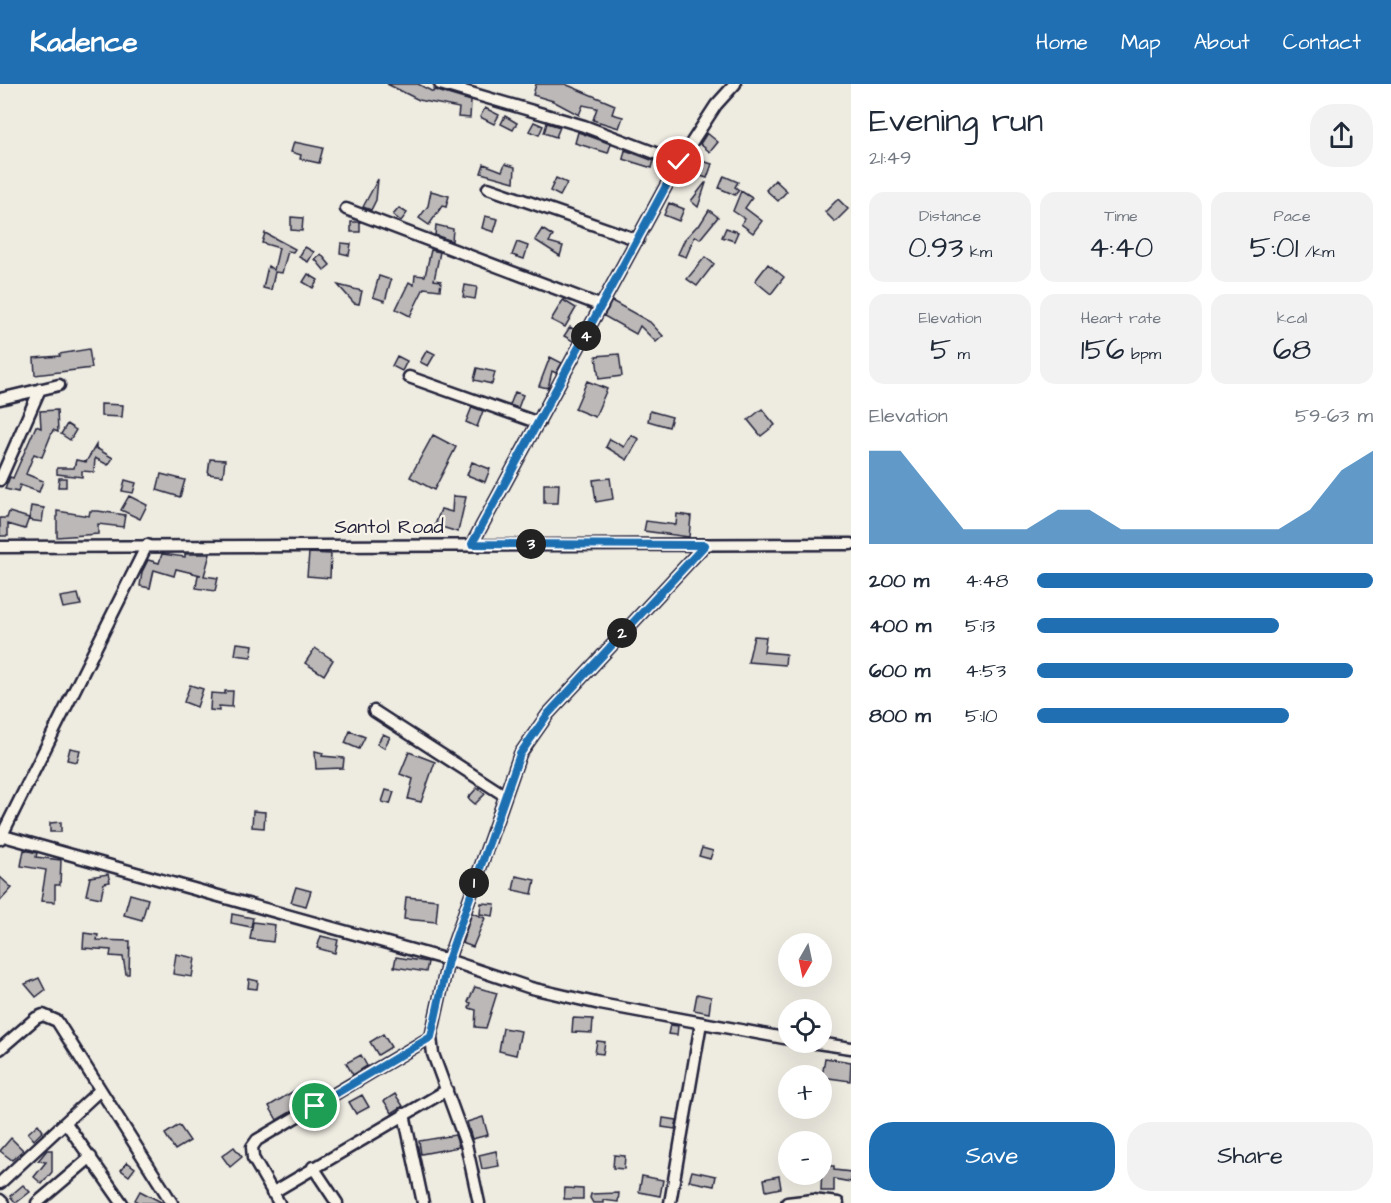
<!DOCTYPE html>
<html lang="en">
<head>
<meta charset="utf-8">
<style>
	body { margin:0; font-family:"Architects Daughter",sans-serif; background:#f2f2f3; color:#1f2937; height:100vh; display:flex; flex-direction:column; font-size:22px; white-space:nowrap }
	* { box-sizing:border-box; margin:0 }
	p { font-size:20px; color:#747a83 }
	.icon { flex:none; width:33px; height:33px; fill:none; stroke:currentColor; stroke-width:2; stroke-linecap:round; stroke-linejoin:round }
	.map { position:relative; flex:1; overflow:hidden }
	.sheet { display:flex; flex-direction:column; background:#fff; width:540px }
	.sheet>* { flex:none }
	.needle { width:39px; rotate:189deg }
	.tools { position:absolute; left:778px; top:849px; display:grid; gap:12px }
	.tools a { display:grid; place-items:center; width:54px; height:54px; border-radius:50%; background:#fff; box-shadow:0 6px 24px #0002; font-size:30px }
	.pin { position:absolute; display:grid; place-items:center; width:51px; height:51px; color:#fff; margin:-26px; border:3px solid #fff; border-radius:50%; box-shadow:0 2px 6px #0007 }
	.km { position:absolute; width:30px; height:30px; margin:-15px; border-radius:50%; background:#222; color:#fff; font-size:16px; line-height:30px; text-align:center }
	.round { display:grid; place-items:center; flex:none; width:63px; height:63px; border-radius:24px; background:#f2f2f3 }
	.head { display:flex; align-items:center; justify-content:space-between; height:102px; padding:0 18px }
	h1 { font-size:33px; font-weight:600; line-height:45px }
	.figures { display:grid; grid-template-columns:repeat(3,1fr); gap:9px; height:102px; padding:6px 18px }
	.figures div { display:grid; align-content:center; border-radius:15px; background:#f2f2f3; text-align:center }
	.figures b { font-size:30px; font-weight:600 }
	.figures small { font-size:16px; font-weight:400 }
	.figures p { font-size:16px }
	.chart { height:168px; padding:12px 18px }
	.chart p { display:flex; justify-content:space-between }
	.chart svg { width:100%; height:108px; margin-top:6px; fill:#1f6fb2; opacity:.7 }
	.button { display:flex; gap:12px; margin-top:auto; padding:12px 18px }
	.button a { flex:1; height:69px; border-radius:24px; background:#1f6fb2; color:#fff; font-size:24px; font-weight:600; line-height:69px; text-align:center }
	.button a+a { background:#f2f2f3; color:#1f2937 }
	ul { padding:0 18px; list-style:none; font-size:20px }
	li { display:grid; grid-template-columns:96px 72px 1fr; align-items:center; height:45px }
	li i { height:15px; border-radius:8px; background:#1f6fb2 }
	header { display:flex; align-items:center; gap:36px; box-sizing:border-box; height:84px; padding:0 30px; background:#1f6fb2; color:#fff }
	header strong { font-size:28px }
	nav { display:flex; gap:33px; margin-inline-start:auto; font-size:21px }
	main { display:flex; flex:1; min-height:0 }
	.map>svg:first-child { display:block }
	.building { fill:#bbb8b7; stroke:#22223b; stroke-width:1.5 }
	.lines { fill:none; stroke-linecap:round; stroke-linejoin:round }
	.minor-casing { stroke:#22223b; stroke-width:15 }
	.minor { stroke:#f7f3e8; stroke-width:10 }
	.route-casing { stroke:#fff; stroke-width:12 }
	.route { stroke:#1f6fb2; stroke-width:8 }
	.labels { text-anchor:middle; stroke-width:4.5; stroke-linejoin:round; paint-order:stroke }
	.street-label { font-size:20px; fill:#22223b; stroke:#f7f3e8 }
</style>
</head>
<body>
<header>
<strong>Kadence</strong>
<nav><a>Home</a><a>Map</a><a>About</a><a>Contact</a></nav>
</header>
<main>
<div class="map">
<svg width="851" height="1119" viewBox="0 0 851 1119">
	<rect width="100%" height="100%" fill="#eeebe1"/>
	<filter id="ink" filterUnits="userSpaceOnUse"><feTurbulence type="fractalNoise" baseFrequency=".0167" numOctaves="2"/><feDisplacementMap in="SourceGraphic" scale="12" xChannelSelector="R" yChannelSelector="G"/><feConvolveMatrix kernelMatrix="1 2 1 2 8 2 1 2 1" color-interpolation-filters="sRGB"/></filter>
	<g filter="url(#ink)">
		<path class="building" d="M387 0H418L433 8 434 6 471 17 470 34 458 33 459 24 419 16Z
			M536 0H565L615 21 612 30 623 33 619 44 593 36 597 24 583 21 579 31 553 17 533 11Z
			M485 24 499 31 494 40 480 33Z
			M505 32 517 39 513 46 501 40Z
			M534 38 543 42 539 51 529 47Z
			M547 39 560 43 556 53 544 49Z
			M578 48 611 60 608 69 575 59Z
			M707 49 718 58 710 68 700 60Z
			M294 58 323 64 319 79 300 75 301 71 291 68Z
			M625 66 654 77 652 84 623 75Z
			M699 76 712 80 707 94 694 90Z
			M484 80 502 87 505 80 515 83 514 98 481 89Z
			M724 92 738 98 735 103 739 106 735 111 719 104Z
			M556 94 567 99 560 112 550 107Z
			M378 95 376 116 371 126 363 123Z
			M775 96 787 107 778 117 766 106Z
			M705 99H706L698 123 691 117Z
			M431 107 449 112 446 123 442 122 429 141 419 134 428 122Z
			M741 107 752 114 745 124 762 137 753 149 741 140 745 135 733 127Z
			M838 115 848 125 835 138 825 128Z
			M669 119 684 125 679 137 664 131Z
			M399 124 407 129 401 137 393 131Z
			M709 126 718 133 700 155 695 152 686 173 678 170 685 155 697 142H699Z
			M485 132 498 135 494 148 482 144Z
			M291 133 303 134 302 147 291 146Z
			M351 138H360V148H351Z
			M436 141 453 145 452 157 435 151Z
			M726 144 738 148 734 157 722 153Z
			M542 145 553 152 549 158 563 162 560 172 535 156Z
			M265 149 295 165 293 168 288 167 282 189 275 188 271 206 263 204 268 182 274 186 279 164 262 159Z
			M517 158 528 162 524 175 512 171Z
			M341 159 351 160 349 171 340 169Z
			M305 163 314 168 308 178 299 173Z
			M431 166 440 168 434 196 441 197 440 206 424 204 410 232 396 225 409 198 414 201 415 191 425 192Z
			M321 170 330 181 324 186 315 175Z
			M705 173 714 180 697 202 687 195Z
			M768 180 784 193 771 210 755 197Z
			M308 190 318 196 313 204 303 198Z
			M379 192 391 196 385 217 373 213Z
			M338 201 362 207 359 220 354 219Z
			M465 201 477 203 475 215 463 213Z
			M563 216 576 224 565 243 551 236Z
			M612 217 650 238 663 252 656 258 640 242 636 250 604 232Z
			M570 243 578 248 573 257 564 252Z
			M89 265 92 284 35 291 34 274 60 272 59 270Z
			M427 266 435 270 428 282 420 278Z
			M619 270 622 292 599 295 596 272Z
			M397 272 407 277 402 287 392 282Z
			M550 273 562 279 556 289 552 287 548 304 539 302Z
			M477 284 495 288 492 300 474 296Z
			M587 297 607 305 595 333 575 325Z
			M515 308 523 311 518 324 510 321Z
			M101 320 123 321 122 333 101 332Z
			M472 323 483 327 477 343 466 338Z
			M762 325 775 341 761 352 748 336Z
			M57 326 58 348 53 346 42 373 34 370 26 390 43 397 39 408 20 401 18 408 5 405 10 393 13 394 36 342 41 344 40 327Z
			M650 327 672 333 669 343 648 337Z
			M67 340 76 346 70 356 61 350Z
			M433 351 456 363 434 406 410 393Z
			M631 351 639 355 627 376 606 363 610 355 624 363Z
			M96 361V364L113 374 108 381 95 374 94 388 82 387V393L57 390V384H74L76 376 86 378Z
			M210 375 225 376 223 392 208 390Z
			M472 378 490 385 485 398 467 391Z
			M161 390 185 396 180 413 157 406Z
			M59 394H66V403H58Z
			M610 394 613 415 596 418 593 396Z
			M125 396 136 399 133 409 122 407Z
			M544 400H559L558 419H544Z
			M129 412 147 421 140 435 121 426Z
			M453 412 466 413 458 448 435 441 441 425 452 428Z
			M31 422 44 424 42 438 29 436Z
			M57 427 89 432 90 427H98L125 431 123 443 98 440V450L57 453Z
			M9 428 29 434 25 445 8 440V452H0V434H7Z
			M677 430 691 432 689 453 644 447 646 437 676 441Z
			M309 469 331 470 330 494 307 492Z
			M162 470 185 473V470H210L204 492 218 494 215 507 196 504 198 491H201L176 485 174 492 154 486 150 504 140 502 142 488 148 476 159 479Z
			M78 510 81 521 63 524 60 513Z
			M754 552 766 553 764 568 786 570 785 581 748 578Z
			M237 559 253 561 251 573 235 571Z
			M315 564 333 576 324 591 305 579Z
			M190 601 203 605 197 623 184 618Z
			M225 607H233L232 623 219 622V627L210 626 211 609 225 610Z
			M350 647 365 653 359 665 345 659Z
			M383 650 390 653 384 664 377 660Z
			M70 664 80 666 77 678 67 676Z
			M315 667 323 669 322 672 344 674 343 684 316 685Z
			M409 668 435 678 421 718 408 715 413 695 400 690Z
			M477 704 485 710 475 720 468 714Z
			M386 706 394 708 390 720 382 718Z
			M253 727 265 728 264 744 252 743Z
			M61 738V748H50V739Z
			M702 764 713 767 710 775 699 772Z
			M24 766 37 769 36 773 61 776 60 801H55V818L41 817 46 786 21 782Z
			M108 790 110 798 104 799 101 814 86 811 90 793Z
			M516 792 535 796 532 810 513 806Z
			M0 793 12 804 0 817Z
			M296 803 311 807 306 822 291 818Z
			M130 810 148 815 142 836 124 831Z
			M406 813 438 816 436 838 404 835Z
			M481 819 495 820 493 832 480 830Z
			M472 829 485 834 473 863 462 859Z
			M232 830 253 834 251 843 231 839Z
			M253 838 275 841 273 858 250 855Z
			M84 849 98 851 97 856 130 857 129 890H126L123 873 110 872 111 866 83 864Z
			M321 852 338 856 335 869 317 864Z
			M176 870 195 874 192 893 173 890Z
			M396 873 428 878 426 888 394 883Z
			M39 894 45 906 36 913 25 900Z
			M249 895 258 897 257 905 248 904Z
			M475 903 497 909 486 944 475 943 476 926 469 924 471 919 468 918Z
			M697 910 711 913 709 929 694 926Z
			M573 934 593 935 592 949 572 948Z
			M670 941 678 942 677 951 668 950Z
			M503 944 521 947 516 971 499 967Z
			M383 950 391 963 378 971 370 958Z
			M597 957 605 958 603 970 595 969Z
			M361 971 367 982 353 991 346 979Z
			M825 974 851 978 850 997 822 993Z
			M297 1005 306 1019 277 1036 269 1022Z
			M395 1010 403 1022 392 1029 384 1017Z
			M362 1011 369 1023 356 1030 349 1018Z
			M483 1033 488 1051 472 1055 467 1038Z
			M663 1034 677 1036 675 1045 662 1043Z
			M38 1040 43 1047 34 1056 28 1049Z
			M179 1041 190 1057 175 1066 165 1050Z
			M455 1051 459 1063 421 1070 419 1057Z
			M11 1054 23 1066 12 1076 0 1067Z
			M234 1063 242 1073 230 1083 222 1072Z
			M47 1066H52V1088L42 1100 34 1093 46 1078 38 1077Z
			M496 1067 499 1082 482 1085 479 1071Z
			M614 1071 625 1072 624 1085 613 1084Z
			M127 1078 135 1084 129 1092 121 1086Z
			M822 1082H834V1086L851 1088V1098L834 1095V1107H821Z
			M692 1087 716 1092 714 1102 689 1097Z
			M642 1092 663 1096 660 1112 639 1108Z
			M779 1092 781 1104 766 1107 764 1095Z
			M23 1101 30 1108 16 1119 10 1112Z
			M565 1104 583 1105V1115H564Z
			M140 1107 163 1119H139L135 1116Z
			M619 1109 618 1118 603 1116V1119H593L590 1114 591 1110Z"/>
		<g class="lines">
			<g class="minor-casing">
				<path id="minor" d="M440 0 584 42 679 78
					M488 104 638 156
					M346 125 602 222
					M409 293 539 339
					M0 315 59 301
					M0 396 40 305
					M472 460 679 78 716 21 735 0
					M0 463 851 460
					M374 627 504 711
					M0 751 448 876 531 904 600 920 789 955
					M0 755 147 461
					M431 953 433 970 466 1060 479 1119
					M810 958 851 964
					M0 965 36 934 43 931 57 937 172 1119
					M404 1030 423 1119
					M66 1039 122 1119
					M313 1083 337 1119
					M0 1099 100 1006
					M272 1109 447 1006
					M0 1116 3 1119
					M37 1119 91 1073
					M279 1119 253 1074 252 1063 257 1056 431 953 448 876 520 670 548 630 705 461
					M670 1119 701 939
					M787 1119 813 1116 838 1119"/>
			</g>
			<use href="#minor" class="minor"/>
		</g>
	</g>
	<g class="lines" filter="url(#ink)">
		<g class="route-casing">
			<path id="route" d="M315 1022 431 953 448 876 520 670 548 630 705 461 472 460 679 78"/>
		</g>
		<use href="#route" class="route"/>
	</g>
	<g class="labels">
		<g class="street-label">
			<text x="389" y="449">Santol Road</text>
		</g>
	</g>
</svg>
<div class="tools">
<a><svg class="needle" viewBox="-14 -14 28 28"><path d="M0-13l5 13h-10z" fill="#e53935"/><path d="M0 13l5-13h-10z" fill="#747a83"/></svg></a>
<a><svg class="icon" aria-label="locate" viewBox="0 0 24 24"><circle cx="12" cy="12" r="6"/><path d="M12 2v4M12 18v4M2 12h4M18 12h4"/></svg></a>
<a>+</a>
<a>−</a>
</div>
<div class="pin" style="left:315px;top:1022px;background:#1e9e55"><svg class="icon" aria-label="arrive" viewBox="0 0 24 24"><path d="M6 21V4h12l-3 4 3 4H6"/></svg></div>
<div class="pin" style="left:679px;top:78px;background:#d93025"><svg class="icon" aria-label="check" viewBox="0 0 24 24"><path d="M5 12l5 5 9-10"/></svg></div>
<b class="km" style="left:474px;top:799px">1</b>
<b class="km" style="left:622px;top:549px">2</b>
<b class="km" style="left:531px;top:460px">3</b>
<b class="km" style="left:586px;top:252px">4</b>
</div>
<section class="sheet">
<div class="head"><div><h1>Evening run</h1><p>21:49</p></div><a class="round"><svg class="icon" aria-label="share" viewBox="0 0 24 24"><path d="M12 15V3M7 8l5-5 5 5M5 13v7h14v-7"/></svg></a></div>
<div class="figures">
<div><p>Distance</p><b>0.93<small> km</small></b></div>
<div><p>Time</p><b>4:40</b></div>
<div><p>Pace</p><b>5:01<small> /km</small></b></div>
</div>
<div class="figures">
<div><p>Elevation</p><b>5<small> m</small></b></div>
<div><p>Heart rate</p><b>156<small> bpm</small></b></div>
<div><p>kcal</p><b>68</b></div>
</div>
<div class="chart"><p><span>Elevation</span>59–63 m</p>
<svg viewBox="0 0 160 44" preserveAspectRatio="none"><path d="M0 44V6L10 6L20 22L30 38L40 38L50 38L60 30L70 30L80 38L90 38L100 38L110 38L120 38L130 38L140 30L150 14L160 6V44z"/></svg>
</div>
<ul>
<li><b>200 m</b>4:48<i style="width:100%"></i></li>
<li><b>400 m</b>5:13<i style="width:72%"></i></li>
<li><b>600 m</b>4:53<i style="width:94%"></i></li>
<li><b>800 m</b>5:10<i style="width:75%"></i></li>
</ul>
<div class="button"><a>Save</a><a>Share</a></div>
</section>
</main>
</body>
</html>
